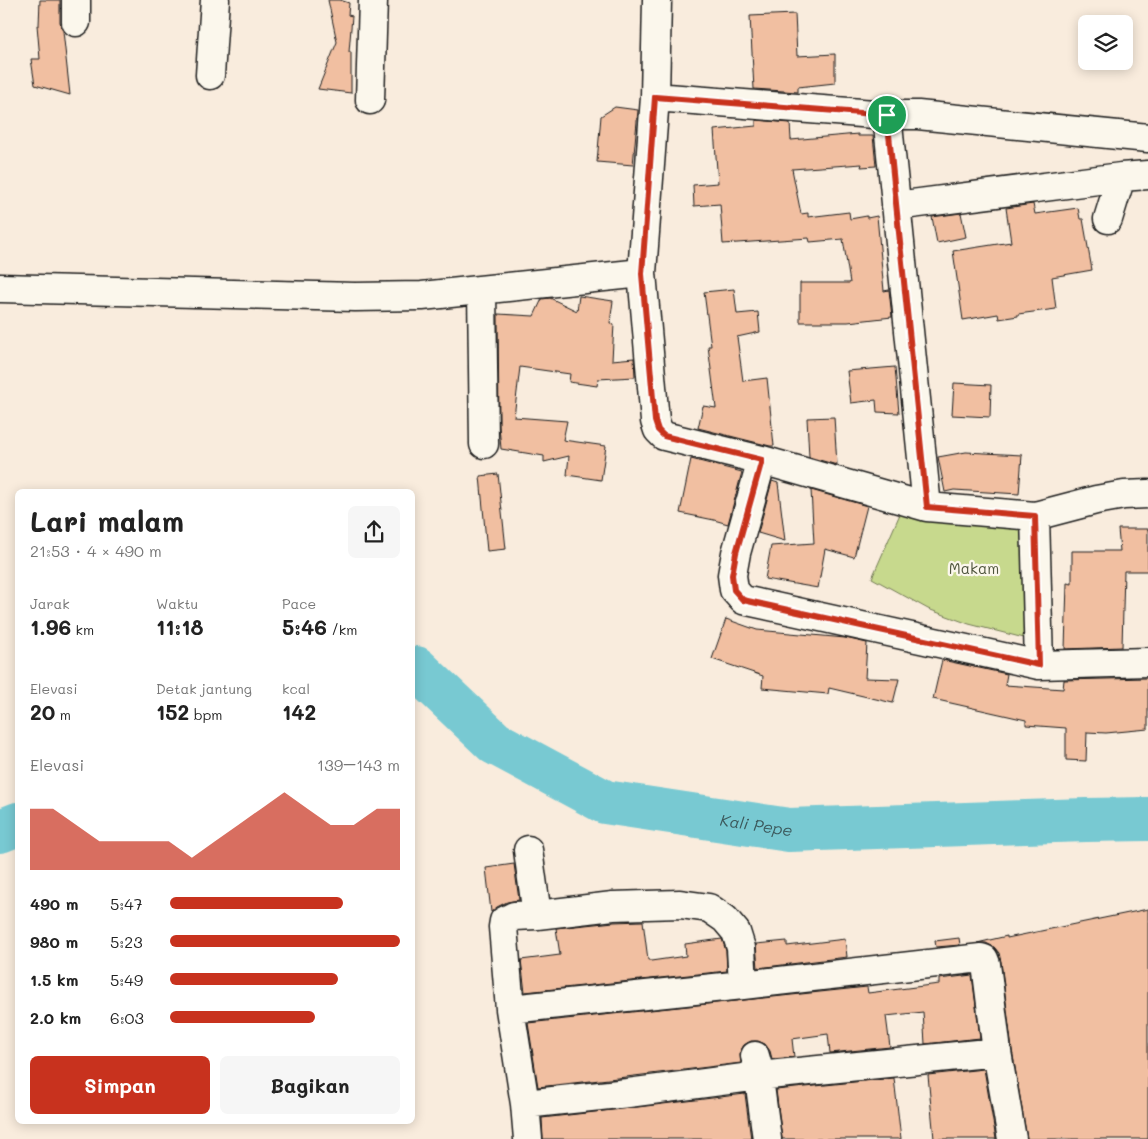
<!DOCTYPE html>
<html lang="id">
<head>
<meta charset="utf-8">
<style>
	body { margin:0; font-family:Mali,sans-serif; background:#f6f6f6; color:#222; height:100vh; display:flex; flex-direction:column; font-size:19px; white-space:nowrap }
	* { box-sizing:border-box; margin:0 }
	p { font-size:16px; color:#767676 }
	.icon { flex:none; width:28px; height:28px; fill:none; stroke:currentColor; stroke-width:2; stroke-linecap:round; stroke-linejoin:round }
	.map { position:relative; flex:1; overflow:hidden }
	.details { position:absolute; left:15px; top:489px; width:400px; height:635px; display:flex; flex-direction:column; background:#fff; border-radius:8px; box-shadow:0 2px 12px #0003 }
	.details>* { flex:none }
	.controls { position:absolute; left:1078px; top:15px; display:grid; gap:10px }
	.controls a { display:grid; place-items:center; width:55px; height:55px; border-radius:8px; background:#fff; box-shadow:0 2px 12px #0003; font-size:25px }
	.pin { position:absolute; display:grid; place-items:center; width:42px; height:42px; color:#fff; margin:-21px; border:2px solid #fff; border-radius:50%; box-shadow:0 1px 5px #0007 }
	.round { display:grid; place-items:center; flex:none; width:52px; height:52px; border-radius:8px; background:#f6f6f6 }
	.overview { display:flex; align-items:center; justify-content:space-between; height:85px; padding:0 15px }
	h1 { font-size:28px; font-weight:800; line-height:38px }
	.metrics { display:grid; grid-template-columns:repeat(3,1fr); gap:8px; height:85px; padding:5px 15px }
	.metrics div { display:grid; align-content:center }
	.metrics b { font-size:21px; font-weight:800 }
	.metrics small { font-size:14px; font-weight:400 }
	.metrics p { font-size:14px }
	.chart { height:140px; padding:10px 15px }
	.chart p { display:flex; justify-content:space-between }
	.chart svg { width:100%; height:90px; margin-top:5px; fill:#c8321e; opacity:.7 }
	.cta { display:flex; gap:10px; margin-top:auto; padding:10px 15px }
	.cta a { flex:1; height:58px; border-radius:8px; background:#c8321e; color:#fff; font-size:20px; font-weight:800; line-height:58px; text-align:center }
	.cta a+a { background:#f6f6f6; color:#222 }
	ul { padding:0 15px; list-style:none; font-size:16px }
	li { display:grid; grid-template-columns:80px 60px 1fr; align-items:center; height:38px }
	li i { height:12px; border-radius:6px; background:#c8321e }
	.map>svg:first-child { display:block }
	.green { fill:#c7d98d; stroke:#727a54 }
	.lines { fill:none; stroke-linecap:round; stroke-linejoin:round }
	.river { stroke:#78c9d2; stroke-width:44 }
	.building { fill:#f1bfa1; stroke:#1c1c1c }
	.minor-casing { stroke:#1c1c1c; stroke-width:31 }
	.minor { stroke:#fbf7ec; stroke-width:28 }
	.route-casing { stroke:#fff; stroke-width:10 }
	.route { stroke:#c8321e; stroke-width:6 }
	.labels { text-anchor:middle; stroke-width:4.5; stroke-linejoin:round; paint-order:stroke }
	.park-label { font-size:15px; fill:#4f553e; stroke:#fbf7ec }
	.water-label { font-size:16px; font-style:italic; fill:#3c595c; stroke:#fbf7ec }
</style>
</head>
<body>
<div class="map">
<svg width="1148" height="1139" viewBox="0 0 1148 1139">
	<rect width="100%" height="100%" fill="#f9ecdd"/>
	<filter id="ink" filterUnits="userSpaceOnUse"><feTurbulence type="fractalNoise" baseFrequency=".02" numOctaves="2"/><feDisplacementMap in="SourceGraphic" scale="10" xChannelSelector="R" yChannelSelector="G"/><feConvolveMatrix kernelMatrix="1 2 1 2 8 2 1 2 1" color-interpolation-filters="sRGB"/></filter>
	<g filter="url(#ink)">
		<path class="green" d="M903 507 1021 526 1029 536 1024 638 969 624 928 609 872 578Z"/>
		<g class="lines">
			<g class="river">
				<path id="s1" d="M412 669 416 668 495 743 605 802 789 830 1086 820 1148 819"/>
				<path d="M0 831 18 824"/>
			</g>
		</g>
		<path class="building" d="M40 0H60V22L63 31 70 95 35 85 31 59H40L37 25H39Z
			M328 0H340L349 3 348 15 352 16 349 52H351V93L318 89 337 42Z
			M795 14 797 56 835 54V83L798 87V92L754 89 750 16Z
			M615 107 638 110 633 165 597 162 601 116Z
			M756 120 790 123 791 140 858 134V136H873L876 166 861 167 862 164 792 169 801 214 808 213V217L849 212 850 219 867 216V218L877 216 884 291 889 290 892 317 848 322H800V283H850L843 239 810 242 809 238 723 244 720 204 694 206 693 185 718 183 714 130 756 126Z
			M1033 204 1035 214 1078 208 1080 219H1083L1092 270 1052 277 1056 309 1018 314V316L999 319 998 314 963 320 953 251 1011 242 1006 208Z
			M961 213 966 237 937 243 932 217Z
			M734 289 737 314 758 312 760 332 737 337 743 381 767 378 774 446H770L698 428 703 406 716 408 708 346H711L704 292Z
			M579 296 613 301 610 323 614 324 612 360 634 358 635 377 598 379 597 386 569 382 570 374 520 367 514 417 567 421 563 440 606 446 601 480 567 475 569 456 544 462V456L501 449 499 426 498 314 534 316 542 299 550 298 577 311Z
			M895 367 899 413 877 412 876 400 851 403 847 371Z
			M954 383 991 385 990 417 952 415Z
			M834 417 837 465 809 457 807 418Z
			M966 452 1022 455 1019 494 954 490 945 492 938 457Z
			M691 459 742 472 728 524 714 520 680 513Z
			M498 474 506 549 487 551 480 476Z
			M772 481 778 483 785 541 758 533Z
			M811 490 867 506 854 557 825 549 818 588 765 579 771 546 814 543Z
			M1118 529H1148V571H1124L1122 647 1065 649 1067 583 1072 584V551H1120Z
			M726 619 757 630 845 638 867 643 865 678 899 679 893 703 829 688 828 694 762 688 763 676 712 659Z
			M942 660 1007 674 1005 685 1063 689 1064 680 1148 678V729L1106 733 1087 732 1086 761 1066 760V728L1026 725V720L933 699Z
			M514 864 519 900 507 902 497 907 491 912 486 868Z
			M1148 909V1139H1027L1012 1050 1001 962 999 953 994 947 986 943H977L1007 936V938Z
			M643 921 648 960H650L651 961 686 956 685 944 722 939 726 951 727 971 525 992 521 960 560 955 556 928 614 922Z
			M959 938 960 945 936 947 935 941Z
			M845 939 847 957 758 968 756 944 787 941V946Z
			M972 975 980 1038 925 1044 923 1012 886 1016 890 1047 830 1053 828 1034 792 1039 794 1057 772 1059 770 1051 765 1044 758 1041H751L744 1045 740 1052 741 1063 626 1077 538 1087 528 1023 867 987 868 993 939 984V979Z
			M984 1069 996 1139H934L928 1075Z
			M894 1078 901 1139H782L776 1090Z
			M745 1094 751 1139H543L542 1118 630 1108Z"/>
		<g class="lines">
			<g class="minor-casing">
				<path id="minor" d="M657 0 655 97 642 273 655 421 658 430 664 436 762 460 927 507 1035 516 1096 500 1124 495 1148 494
					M76 22V0
					M210 75 215 0
					M655 97 887 115H918L1148 138
					M370 100 373 0
					M887 115 927 507
					M896 206 1121 177 1148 175
					M1108 219 1121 177
					M0 288 355 297 422 296 642 273
					M482 290 484 444
					M762 460 736 553 732 575 734 590 743 600 1039 665 1148 662
					M1035 516 1039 665
					M528 850 537 915
					M510 1009 743 985 981 958 984 959 986 964 997 1052 1012 1139
					M755 1056 757 1063 767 1139
					M525 1104 628 1093 759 1076 997 1052
					M528 1139 525 1104 510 1009 503 927 504 921 514 916 537 915 613 906 680 904 709 908 725 919 736 932 741 948 743 985"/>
			</g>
			<use href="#minor" class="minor"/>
		</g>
	</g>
	<g class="lines" filter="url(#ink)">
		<g class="route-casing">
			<path id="route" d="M655 97 887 115 927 507 1035 516 1039 665 743 600 734 590 732 575 736 553 762 460 664 436 658 430 655 421 642 274Z"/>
		</g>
		<use href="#route" class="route"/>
	</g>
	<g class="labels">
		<g class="park-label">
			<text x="974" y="574">Makam</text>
		</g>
		<g class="water-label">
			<text dy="6" stroke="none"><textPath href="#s1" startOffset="391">Kali Pepe</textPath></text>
		</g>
	</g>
</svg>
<div class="controls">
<a><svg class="icon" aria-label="layers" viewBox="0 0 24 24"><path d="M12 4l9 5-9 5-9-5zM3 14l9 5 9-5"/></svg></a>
</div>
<div class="pin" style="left:887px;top:115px;background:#1e9e55"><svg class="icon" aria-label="arrive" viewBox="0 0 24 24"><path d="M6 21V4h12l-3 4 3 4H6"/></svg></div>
<section class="details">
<div class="overview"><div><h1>Lari malam</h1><p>21:53 · 4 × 490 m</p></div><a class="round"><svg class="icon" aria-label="share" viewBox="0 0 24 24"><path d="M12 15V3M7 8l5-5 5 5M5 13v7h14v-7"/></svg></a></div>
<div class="metrics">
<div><p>Jarak</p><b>1.96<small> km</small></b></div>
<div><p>Waktu</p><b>11:18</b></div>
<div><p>Pace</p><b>5:46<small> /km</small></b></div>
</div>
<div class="metrics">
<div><p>Elevasi</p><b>20<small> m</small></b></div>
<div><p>Detak jantung</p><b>152<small> bpm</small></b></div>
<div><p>kcal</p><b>142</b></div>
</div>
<div class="chart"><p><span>Elevasi</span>139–143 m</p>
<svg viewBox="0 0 160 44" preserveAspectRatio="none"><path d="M0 44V14L10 14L20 22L30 30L40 30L50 30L60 30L70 38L80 30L90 22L100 14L110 6L120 14L130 22L140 22L150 14L160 14V44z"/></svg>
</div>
<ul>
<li><b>490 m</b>5:47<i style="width:75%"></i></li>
<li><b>980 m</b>5:23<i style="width:100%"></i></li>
<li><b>1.5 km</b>5:49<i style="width:73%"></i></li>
<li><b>2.0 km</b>6:03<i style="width:63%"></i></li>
</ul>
<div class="cta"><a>Simpan</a><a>Bagikan</a></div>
</section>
</div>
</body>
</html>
